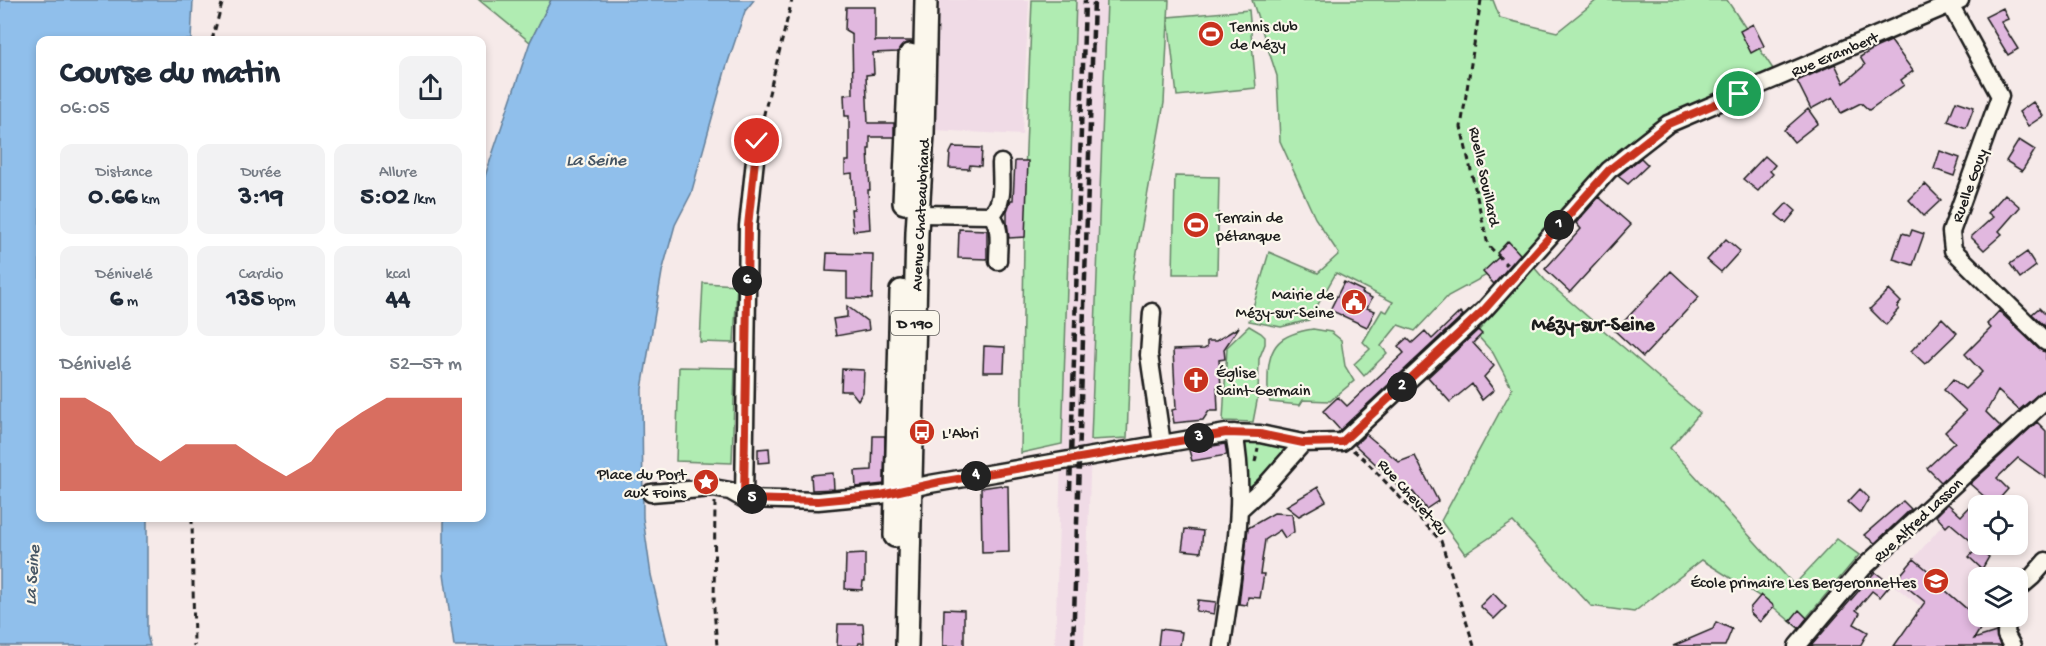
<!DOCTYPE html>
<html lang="fr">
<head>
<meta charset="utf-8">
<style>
	body { margin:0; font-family:"Gochi Hand",sans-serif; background:#f2f2f3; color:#1f2937; height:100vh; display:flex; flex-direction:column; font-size:22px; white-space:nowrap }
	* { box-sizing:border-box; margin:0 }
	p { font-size:20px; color:#747a83 }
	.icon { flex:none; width:33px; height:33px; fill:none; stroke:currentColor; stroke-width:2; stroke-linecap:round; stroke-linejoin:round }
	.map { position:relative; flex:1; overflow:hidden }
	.panel { position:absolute; left:36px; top:36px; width:450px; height:486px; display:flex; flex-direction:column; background:#fff; border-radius:12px; box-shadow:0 3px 9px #0003 }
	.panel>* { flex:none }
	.buttons { position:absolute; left:1968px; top:495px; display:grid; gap:12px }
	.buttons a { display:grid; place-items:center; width:60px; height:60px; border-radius:12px; background:#fff; box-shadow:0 3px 9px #0003; font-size:30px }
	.pin { position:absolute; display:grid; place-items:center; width:51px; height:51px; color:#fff; margin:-26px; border:3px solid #fff; border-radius:50%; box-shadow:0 2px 6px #0007 }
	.km { position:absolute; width:30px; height:30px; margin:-15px; border-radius:50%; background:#222; color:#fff; font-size:16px; line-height:30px; text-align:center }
	.round { display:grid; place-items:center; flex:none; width:63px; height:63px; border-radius:12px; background:#f2f2f3 }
	.head { display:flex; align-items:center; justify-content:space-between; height:102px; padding:0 24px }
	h1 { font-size:33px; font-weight:700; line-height:45px }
	.stats { display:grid; grid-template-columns:repeat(3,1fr); gap:9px; height:102px; padding:6px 24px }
	.stats div { display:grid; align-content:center; border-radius:12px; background:#f2f2f3; text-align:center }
	.stats b { font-size:26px; font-weight:700 }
	.stats small { font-size:16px; font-weight:400 }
	.stats p { font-size:16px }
	.chart { height:168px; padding:12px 24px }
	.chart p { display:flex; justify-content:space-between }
	.chart svg { width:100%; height:108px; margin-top:6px; fill:#c8321e; opacity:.7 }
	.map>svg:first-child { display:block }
	.built { fill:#f0dbe6 }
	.green { fill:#b0ecb2; stroke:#668467; stroke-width:1.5 }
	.water { fill:#90bfeb; stroke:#627e98; stroke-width:1.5 }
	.building { fill:#e1b8df; stroke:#1c1c1c; stroke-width:1.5 }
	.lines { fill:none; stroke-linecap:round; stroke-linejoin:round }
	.minor-casing { stroke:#1c1c1c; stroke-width:21 }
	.major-casing { stroke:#1c1c1c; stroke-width:26 }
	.path { stroke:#1c1c1c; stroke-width:3; stroke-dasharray:6 4.5; stroke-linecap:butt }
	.minor { stroke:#fbf7ec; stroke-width:16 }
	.major { stroke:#fbf7ec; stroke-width:21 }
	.rail { stroke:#1c1c1c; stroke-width:4.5; stroke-dasharray:9 4.5; stroke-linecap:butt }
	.route-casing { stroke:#fff; stroke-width:12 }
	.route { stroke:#c8321e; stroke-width:8 }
	.labels { text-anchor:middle; stroke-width:4.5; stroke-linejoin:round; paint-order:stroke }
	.shield { fill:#fbf7ec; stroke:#5f5e5a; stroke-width:1.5 }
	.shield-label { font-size:15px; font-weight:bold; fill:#1c1c1c }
	.poi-label { font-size:16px; fill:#1c1c1c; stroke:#fbf7ec; text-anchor:start }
	.street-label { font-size:16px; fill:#1c1c1c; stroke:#fbf7ec }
	.water-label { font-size:18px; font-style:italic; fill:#455564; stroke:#fbf7ec }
	.quarter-label { font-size:20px; font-weight:bold; fill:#1c1c1c; stroke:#fbf7ec }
</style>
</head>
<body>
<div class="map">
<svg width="2046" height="646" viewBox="0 0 2046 646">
	<rect width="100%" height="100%" fill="#f6eae9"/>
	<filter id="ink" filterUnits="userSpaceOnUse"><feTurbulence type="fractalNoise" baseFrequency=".0167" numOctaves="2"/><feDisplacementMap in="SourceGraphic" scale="12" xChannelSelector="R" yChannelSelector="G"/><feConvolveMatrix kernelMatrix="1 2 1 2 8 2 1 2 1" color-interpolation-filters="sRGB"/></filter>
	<g filter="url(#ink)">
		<path class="built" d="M938 0H1029L1022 135 934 130Z
			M1076 0H1107L1084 646H1055Z
			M1951 522 1978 547 1969 557 1989 575 1988 577 1978 578V591L1962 617 1931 635 1912 621 1921 607 1892 584 1943 524 1947 526Z"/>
		<path class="green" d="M479 0H551L530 42Z
			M1032 0H1076L1062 444 1021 453 1025 173Z
			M1107 0H1169L1164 103 1133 275 1127 438 1091 440Z
			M1252 0H1493L1500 18 1557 32 1597 0H1727L1773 69 1664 120 1522 256 1448 296 1415 331 1398 325 1381 346 1387 353 1364 376 1354 364 1370 349 1363 342 1382 310 1387 312 1393 302 1336 273 1309 320 1281 327 1249 321 1269 252 1318 273 1339 254 1315 218 1280 141 1277 76Z
			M1249 10 1256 88 1177 96 1168 17Z
			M1175 176 1219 177 1217 274H1173Z
			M1532 265 1545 280 1700 413 1670 448 1794 585 1837 539 1859 555 1798 628 1764 599 1702 560 1634 612 1591 606 1513 522 1465 554 1441 521 1512 389 1493 353 1476 334Z
			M703 283 737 285 734 343 700 342Z
			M1249 326 1261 333 1265 337V344L1259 359 1258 396 1253 422 1223 421 1227 347Z
			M1313 329 1331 332 1341 340 1345 366 1354 381 1330 401 1303 400 1300 405 1270 402C1267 394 1268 386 1268 378 1268 344 1281 334 1313 329Z
			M679 367 735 368 732 463 676 461Z
			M1245 439 1286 448 1252 492 1245 491Z"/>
		<path class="water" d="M0 0H193L191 40H40V518H147V635L150 646H0Z
			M551 0H754L745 11 725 71 691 194 675 225 662 272 642 389 643 518 651 575 668 646H454L444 573V518H482V185L530 42Z"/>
		<path class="building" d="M846 7H875V41H912V43L904 44 898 52 873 53 874 74 866 75 868 123H894V137H870V149H868L870 190H868L870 229 853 231 851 209H854L852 173 845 174V161H849V116H845L844 95 853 94 852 34 845 30Z
			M2003 8 2008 19 2001 22 2018 49 2008 55 1985 17Z
			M1753 24 1764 46 1751 53 1740 31Z
			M1891 41 1913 71 1901 80 1904 85 1869 110 1861 103 1841 113 1833 97 1811 109 1797 81 1835 64 1844 83 1865 65 1860 57 1875 48Z
			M1956 101 1974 107 1966 128 1948 121Z
			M2033 102 2043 116 2028 126 2019 112Z
			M1808 109 1818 123 1794 142 1784 130Z
			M2019 140 2035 150 2022 171 2006 161Z
			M953 147 982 148 981 166 970 165 969 169 949 168 950 153Z
			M1940 151 1960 158 1954 176 1934 169Z
			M1765 156 1775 165 1770 171 1773 174 1758 191 1743 179Z
			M1641 158 1648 165 1628 184 1618 176Z
			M1015 161H1028L1025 237 1009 238 1007 222V211L1011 200H1013Z
			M1925 184 1941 200 1924 216 1909 200Z
			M2005 194 2020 207 1999 231 2002 234 1984 250 1971 237 1993 217 1988 213Z
			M1599 197 1631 225 1570 292 1545 269 1581 229 1576 223Z
			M1787 203 1796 211 1786 223 1776 215Z
			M959 229 987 230V259L958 258Z
			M1912 230 1924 234 1913 265 1893 259 1902 233 1910 235Z
			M1726 239 1740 251 1721 272 1707 260Z
			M1508 241 1520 254 1494 284 1483 272 1500 256 1497 253Z
			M2027 252 2036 266 2020 278 2010 264Z
			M827 253 873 254 872 299 847 298V272L826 271Z
			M1671 271 1699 297 1643 357 1615 331Z
			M1344 282 1363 291 1362 293 1372 298 1367 308 1375 311 1367 327 1330 310Z
			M1889 290 1901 302 1897 307 1899 309 1894 314 1895 315 1886 325 1870 309Z
			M847 306 868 322 869 330 836 336 833 319 847 317Z
			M2039 308 2046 315V327L2032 314Z
			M1999 311 2039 349 2046 352V388L2019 410 1998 391 1986 412 2001 427 1941 482 1927 468 1955 442 1945 432 1966 411 1944 390 1953 379 1965 389 1982 372 1965 354 1991 328 1987 324Z
			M1460 312 1463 315 1340 430 1323 411 1338 397 1347 406 1404 353 1398 346 1407 338 1412 343 1425 331 1432 339Z
			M1942 318 1957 333 1925 364 1911 351Z
			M1239 327 1224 349 1225 359 1219 360 1221 387H1217L1218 411H1209L1203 420 1174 423 1172 410 1176 409 1173 350 1204 349 1207 347V341H1216Z
			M1478 330 1482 334 1473 343 1494 366 1484 377 1494 390 1482 400 1472 384 1450 402 1428 377Z
			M984 346 1005 347 1004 372H983Z
			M842 369 864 370 863 392 858 400 851 391H841Z
			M2037 422 2046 431V478L2018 458 1997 478 2008 489 1994 505 1970 484Z
			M1366 434 1399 462 1415 456 1438 501 1426 509 1413 492 1406 495 1381 469 1355 445Z
			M873 436H885L884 484 856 487 855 471 872 470Z
			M1225 444 1227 455 1192 461 1189 450Z
			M769 448 770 462 758 463V449Z
			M833 473 834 489 812 490 811 475Z
			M1001 485 1002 486H1008L1009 552 982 553 981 488Z
			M1318 487 1326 501 1299 516 1286 506Z
			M1860 489 1869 498 1860 513 1848 502Z
			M1978 498V548L1989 557 1982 569 1969 557 1978 547 1950 523 1946 527 1936 516 1948 504 1961 516Z
			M1903 501 1911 509 1875 543 1864 535Z
			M1274 513 1292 514 1294 532 1285 538 1280 530 1265 540 1260 574H1264L1260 598 1248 597 1247 605 1239 604 1248 528Z
			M1185 529 1203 531 1201 552 1182 550Z
			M865 554V581H863L862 590 845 589 846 555Z
			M1914 559 1932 574 1930 577 1967 609 1978 591V616H1988L1974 639 1996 632 2000 646H1894L1925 602 1897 579Z
			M1875 572 1891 584 1880 597 1872 591 1856 610 1860 613 1854 624 1868 632 1860 646H1811Z
			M1493 593 1506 607 1494 619 1480 606Z
			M1761 595 1774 606 1760 622 1750 613V608Z
			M1198 600 1216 602 1214 614 1196 611Z
			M944 609 964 610V646H943Z
			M1799 610 1807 618 1799 628 1790 621Z
			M1716 622 1732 629 1725 646H1673L1713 629Z
			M838 624H863L864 643H859L858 646H837Z
			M1160 629 1182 632 1180 646H1158Z"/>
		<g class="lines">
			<g class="minor-casing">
				<path id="minor" d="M1950 4 2000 96 1951 232 1953 250 2046 342
					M918 214 991 215C1005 203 1001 180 1001 163
					M991 215C1002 227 998 245 998 261
					M1152 312 1149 355 1162 444
					M651 493 713 488 730 491 744 499 818 501 881 495 930 484 1226 433 1260 434 1303 443 1342 442 1484 310 1609 170 1668 124 1960 0
					M744 499 748 226 757 141
					M1241 508 1265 486 1303 443
					M2018 589 2032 577 2046 561
					M2007 616 2006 635 2012 646
					M1222 646C1231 576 1248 504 1234 433
					M1797 646 1863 568 2046 400"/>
			</g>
			<g class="major-casing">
				<path id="major" d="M904 203 910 55
					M895 536 901 291
					M907 646 917 232 923 134 926 0"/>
			</g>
			<path class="path" d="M1481 0 1461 127 1488 245 1507 265
				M212 40 223 0
				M761 126 792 0
				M1353 450 1364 459 1441 541 1474 646
				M1255 462 1258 448
				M715 502 714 609 717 646
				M192 518 194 646"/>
			<use href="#minor" class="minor"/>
			<use href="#major" class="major"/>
			<path class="rail" d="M1070 490 1085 0
				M1073 646 1094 0"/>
		</g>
	</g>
	<g class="lines" filter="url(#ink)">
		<g class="route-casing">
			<path id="route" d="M757 141 748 226 744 499 818 501 881 495 940 482 1226 433 1260 434 1303 443 1342 442 1484 310 1609 170 1668 124 1739 94"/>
		</g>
		<use href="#route" class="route"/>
	</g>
	<defs>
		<g id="stadium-disc" transform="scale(1.35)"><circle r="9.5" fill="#c8321e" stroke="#fbf7ec"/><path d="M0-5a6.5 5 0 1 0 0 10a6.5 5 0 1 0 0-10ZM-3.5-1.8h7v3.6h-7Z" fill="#fff"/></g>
		<g id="civic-disc" transform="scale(1.35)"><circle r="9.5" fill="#c8321e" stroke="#fbf7ec"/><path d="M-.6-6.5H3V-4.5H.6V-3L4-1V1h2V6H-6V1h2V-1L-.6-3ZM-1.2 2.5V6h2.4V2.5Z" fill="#fff"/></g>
		<g id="church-disc" transform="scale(1.35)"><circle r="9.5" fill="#c8321e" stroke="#fbf7ec"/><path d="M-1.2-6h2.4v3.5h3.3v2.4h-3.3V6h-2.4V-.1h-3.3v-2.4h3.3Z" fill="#fff"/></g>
		<g id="bus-disc" transform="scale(1.35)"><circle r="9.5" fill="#c8321e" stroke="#fbf7ec"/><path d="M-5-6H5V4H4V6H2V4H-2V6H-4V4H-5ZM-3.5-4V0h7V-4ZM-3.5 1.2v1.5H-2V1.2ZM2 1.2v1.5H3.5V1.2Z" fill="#fff"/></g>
		<g id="sight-disc" transform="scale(1.35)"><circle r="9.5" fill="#c8321e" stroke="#fbf7ec"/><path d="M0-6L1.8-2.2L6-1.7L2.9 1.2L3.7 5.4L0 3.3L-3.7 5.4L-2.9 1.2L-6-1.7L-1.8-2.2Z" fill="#fff"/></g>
		<g id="school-disc" transform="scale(1.35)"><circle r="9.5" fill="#c8321e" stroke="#fbf7ec"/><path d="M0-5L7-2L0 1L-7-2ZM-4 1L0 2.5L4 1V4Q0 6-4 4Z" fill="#fff"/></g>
	</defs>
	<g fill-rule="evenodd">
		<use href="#stadium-disc" x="1211" y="34"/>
		<use href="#stadium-disc" x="1196" y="225"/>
		<use href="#civic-disc" x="1354" y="302"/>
		<use href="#church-disc" x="1196" y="380"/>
		<use href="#bus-disc" x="922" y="432"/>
		<use href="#sight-disc" x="706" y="482"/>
		<use href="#school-disc" x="1936" y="581"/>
	</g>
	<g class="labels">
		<rect class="shield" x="891" y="311" width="48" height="24" rx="4.5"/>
		<g class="shield-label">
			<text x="915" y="328">D 190</text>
		</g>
		<g class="poi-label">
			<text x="1230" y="31">Tennis club<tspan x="1230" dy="18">de Mézy</tspan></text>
			<text x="1216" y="222">Terrain de<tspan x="1216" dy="18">pétanque</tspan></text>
			<text x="1334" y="299" text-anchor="end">Mairie de<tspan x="1334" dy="18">Mézy-sur-Seine</tspan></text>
			<text x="1216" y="377">Église<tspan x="1216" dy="18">Saint-Germain</tspan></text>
			<text x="942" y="438">L'Abri</text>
			<text x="686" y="479" text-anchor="end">Place du Port<tspan x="686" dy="18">aux Foins</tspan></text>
			<text x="1916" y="587" text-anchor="end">École primaire Les Bergeronnettes</text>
		</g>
		<g class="street-label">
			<text transform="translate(1834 53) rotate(-23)" y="6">Rue Erambert</text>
			<text transform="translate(1486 176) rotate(78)" y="6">Ruelle Souillard</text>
			<text transform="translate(1968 185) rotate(-70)" y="6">Ruelle Gouy</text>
			<text transform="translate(919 215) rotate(-87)" y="6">Avenue Chateaubriand</text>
			<text transform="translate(1414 496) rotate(48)" y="6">Rue Chevet-Ru</text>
			<text transform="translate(1917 519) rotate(-43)" y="6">Rue Alfred Lasson</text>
		</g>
		<g class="water-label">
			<text x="596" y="165">La Seine</text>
			<text transform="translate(31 575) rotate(-86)" y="6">La Seine</text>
		</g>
		<g class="quarter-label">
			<text x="1593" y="330">Mézy-sur-Seine</text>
		</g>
	</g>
</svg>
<div class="buttons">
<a><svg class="icon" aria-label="locate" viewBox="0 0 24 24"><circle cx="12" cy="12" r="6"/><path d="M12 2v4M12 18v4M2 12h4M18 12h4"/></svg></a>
<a><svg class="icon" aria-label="layers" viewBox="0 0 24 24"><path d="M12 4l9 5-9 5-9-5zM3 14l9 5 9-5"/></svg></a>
</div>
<div class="pin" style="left:1739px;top:94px;background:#1e9e55"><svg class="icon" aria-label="arrive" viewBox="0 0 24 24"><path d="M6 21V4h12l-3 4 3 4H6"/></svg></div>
<div class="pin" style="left:757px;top:141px;background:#d93025"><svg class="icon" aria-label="check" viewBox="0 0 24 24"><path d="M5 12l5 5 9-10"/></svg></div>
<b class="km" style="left:1559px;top:225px">1</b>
<b class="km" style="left:1402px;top:387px">2</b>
<b class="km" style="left:1199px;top:438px">3</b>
<b class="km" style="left:976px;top:476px">4</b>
<b class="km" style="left:752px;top:499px">5</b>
<b class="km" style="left:747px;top:281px">6</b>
<section class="panel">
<div class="head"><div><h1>Course du matin</h1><p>06:05</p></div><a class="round"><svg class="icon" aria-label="share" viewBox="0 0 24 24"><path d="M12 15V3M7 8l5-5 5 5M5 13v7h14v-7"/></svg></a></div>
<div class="stats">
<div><p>Distance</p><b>0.66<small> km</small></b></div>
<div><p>Durée</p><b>3:19</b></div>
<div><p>Allure</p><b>5:02<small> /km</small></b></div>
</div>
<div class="stats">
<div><p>Dénivelé</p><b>6<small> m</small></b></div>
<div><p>Cardio</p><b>135<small> bpm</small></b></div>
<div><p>kcal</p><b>44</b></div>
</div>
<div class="chart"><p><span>Dénivelé</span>52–57 m</p>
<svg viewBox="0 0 160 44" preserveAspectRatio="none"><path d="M0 44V6L10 6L20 12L30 25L40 32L50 25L60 25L70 25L80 32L90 38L100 32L110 19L120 12L130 6L140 6L150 6L160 6V44z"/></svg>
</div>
</section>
</div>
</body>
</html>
